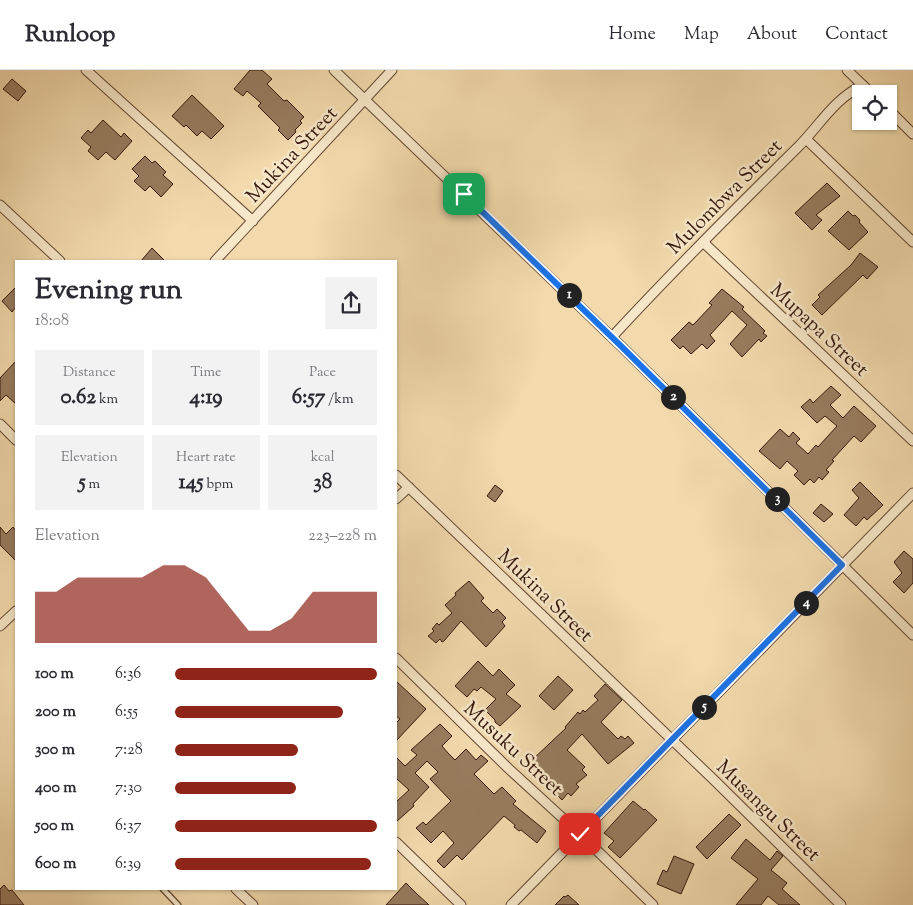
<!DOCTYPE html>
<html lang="en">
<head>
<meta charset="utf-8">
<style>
	body { margin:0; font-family:"Sorts Mill Goudy",serif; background:#f2f2f3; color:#2b2b33; height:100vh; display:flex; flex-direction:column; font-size:19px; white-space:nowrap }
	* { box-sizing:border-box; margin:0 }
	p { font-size:16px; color:#7c7c81 }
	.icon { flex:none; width:28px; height:28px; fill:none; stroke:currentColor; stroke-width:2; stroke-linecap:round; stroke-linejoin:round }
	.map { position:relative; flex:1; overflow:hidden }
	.side { position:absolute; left:15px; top:190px; width:382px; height:630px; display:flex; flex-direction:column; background:#fff; border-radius:0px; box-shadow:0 1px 4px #0004 }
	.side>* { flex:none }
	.controls { position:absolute; left:852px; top:15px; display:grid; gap:10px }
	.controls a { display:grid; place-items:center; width:45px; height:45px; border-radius:0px; background:#fff; box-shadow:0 1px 4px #0004; font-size:25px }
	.pin { position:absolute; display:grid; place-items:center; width:42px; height:42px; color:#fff; margin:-21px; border-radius:10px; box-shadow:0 2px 8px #0006 }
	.km { position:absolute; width:25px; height:25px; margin:-12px; border-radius:50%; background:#222; color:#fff; font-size:14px; line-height:25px; text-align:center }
	.round { display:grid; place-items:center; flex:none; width:52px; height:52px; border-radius:0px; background:#f2f2f3 }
	.summary { display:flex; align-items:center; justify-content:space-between; height:85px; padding:0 20px }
	h1 { font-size:28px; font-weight:800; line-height:38px }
	.metrics { display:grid; grid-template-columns:repeat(3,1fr); gap:8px; height:85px; padding:5px 20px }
	.metrics div { display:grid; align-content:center; border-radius:0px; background:#f2f2f3; text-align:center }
	.metrics b { font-size:21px; font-weight:800 }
	.metrics small { font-size:14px; font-weight:400 }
	.metrics p { font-size:14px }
	.chart { height:140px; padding:10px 20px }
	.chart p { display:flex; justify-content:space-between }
	.chart svg { width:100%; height:90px; margin-top:5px; fill:#8f2418; opacity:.7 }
	ul { padding:0 20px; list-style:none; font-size:16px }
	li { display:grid; grid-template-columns:80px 60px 1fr; align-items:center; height:38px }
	li i { height:12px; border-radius:6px; background:#8f2418 }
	header { display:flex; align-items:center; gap:30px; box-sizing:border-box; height:70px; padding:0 25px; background:#fff; border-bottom:1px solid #e1e1e2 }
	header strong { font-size:24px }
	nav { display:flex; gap:28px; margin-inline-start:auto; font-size:18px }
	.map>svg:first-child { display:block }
	.building { fill:#977c5f; stroke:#35170c }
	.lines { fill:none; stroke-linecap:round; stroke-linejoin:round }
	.service-casing { stroke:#644834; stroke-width:7 }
	.minor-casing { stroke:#644834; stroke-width:11 }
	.service { stroke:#f7e7c9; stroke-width:4.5 }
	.minor { stroke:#f7e7c9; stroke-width:9 }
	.route-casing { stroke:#fff; stroke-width:10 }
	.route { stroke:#1a73e8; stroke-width:6 }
	.labels { text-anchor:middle; stroke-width:5; stroke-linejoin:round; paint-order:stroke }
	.street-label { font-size:20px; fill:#35170c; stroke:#f7e7c9 }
</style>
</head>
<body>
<header>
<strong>Runloop</strong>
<nav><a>Home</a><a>Map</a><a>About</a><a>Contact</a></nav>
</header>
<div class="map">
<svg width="913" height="835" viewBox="0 0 913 835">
	<rect width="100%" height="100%" fill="#f2daac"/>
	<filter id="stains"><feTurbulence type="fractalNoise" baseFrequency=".004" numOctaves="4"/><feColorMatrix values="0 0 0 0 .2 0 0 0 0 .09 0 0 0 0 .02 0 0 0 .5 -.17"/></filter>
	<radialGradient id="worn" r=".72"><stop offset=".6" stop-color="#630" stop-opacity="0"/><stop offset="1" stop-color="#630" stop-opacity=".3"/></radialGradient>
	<path class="building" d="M250 0H262L272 9 267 14 284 31 287 30 304 47 300 51 302 53 295 60 296 62 288 70 278 60 280 58 258 36 261 33 247 21 243 26 234 19Z
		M12 9 26 21 18 31 3 19Z
		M192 25 224 56 211 69 202 61 197 66 186 55 184 57 172 46Z
		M103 50 121 67 124 63 132 71 115 90 106 82 98 90 88 81 91 77 81 68 88 60 91 63Z
		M145 86 152 93 155 91 166 102 163 105 173 114 161 127 150 116 145 121 134 111 139 106 132 99Z
		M827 113 840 126 816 145 822 150 812 160 795 143Z
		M848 141 853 146 855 145 860 150 859 152 868 162 849 180 828 161Z
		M152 178 165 191H141Z
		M860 183 878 197 867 209 863 205 822 245 812 235 820 227 818 225 851 195Z
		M16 217V237L12 242 2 231Z
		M722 219 744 237 742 239 765 261 763 263 767 266 761 272 759 269 742 287 730 274 747 255 732 241 710 265 715 271 707 279 702 274 691 284 683 276 680 279 671 270 689 252 693 255 712 235 709 233Z
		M16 291V334L6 325 0 331V308Z
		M831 316 841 325 830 335 843 348 854 336 876 356 861 372 854 366 832 390 834 391 826 400 829 402 822 410 819 407 814 413 810 409 804 415 794 405 798 401 787 391 780 399 759 381 780 359 789 367 793 362 800 369 796 373 808 384 816 375 818 377 837 356 825 346 817 353 801 337 810 329 813 333Z
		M860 412 883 435 867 450 864 447 856 456 844 445 859 428 852 420Z
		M495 415 503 421 495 432 487 426Z
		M821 434 833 444 824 452 813 443Z
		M0 457 6 464 13 457 16 461V491L0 475Z
		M904 481 913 489V513L904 523 893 512 902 503 894 492Z
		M469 511 484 528 481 531 493 543 497 539 506 548 502 552 505 556 486 577 461 551 444 571 442 572 440 569 436 573 428 566 434 561 432 559 437 553 439 555 452 543 445 535 456 525 455 523Z
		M478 591 493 606 499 599 515 615 506 624 521 636 500 656 495 652V650L485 640 496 629 481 617 477 621 474 619 467 627 455 616Z
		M558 606 573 620 554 640 539 626Z
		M396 611 426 639 396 671V653L400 649 396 646Z
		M605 614 622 630 601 652 618 669 621 666 625 669 628 666 634 673 608 694 582 664 567 680 585 697 582 700 587 705 576 714 579 717 571 726 568 723 562 730 548 716 552 712 533 694 535 693 532 690 566 658 565 657 578 642 580 644 583 640 585 642 598 630 594 626Z
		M440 654 452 666 442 676 448 683 455 690 466 679 476 690 481 685 488 691 474 704 494 724 502 717 516 731 513 734 546 761 537 773 521 760 519 761 514 757 515 755 504 746 462 790 457 785 444 798 437 791 454 773 443 761 431 773 416 758 423 752 426 755 451 731 430 709 438 702 427 691 415 703 429 717 413 734 414 736 396 752V732L409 720 396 708V687L405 696 417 685 411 680Z
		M633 731 644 740 645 739 657 750 620 788 608 777 614 771 604 763Z
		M729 744 741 755 707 789 696 777Z
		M746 769 770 790 777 781 783 786 771 800 787 813 782 819 800 835H779L768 826 761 835H736L758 809 731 788Z
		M674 786 694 794 681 824 657 814 663 800 667 802Z
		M406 813 417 824 429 835H386Z
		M4 815 9 821 12 820 24 835H0V819Z
		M568 825 579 835H555L564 826 565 827Z"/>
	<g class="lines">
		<g class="service-casing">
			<path id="service" d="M163 819 178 835"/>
		</g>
		<g class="minor-casing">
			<path id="minor" d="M86 0 253 151
				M334 0 622 277 913 565
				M847 0 872 24
				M889 40 913 64
				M806 69 913 172
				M0 135 60 191
				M703 172 913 371
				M215 191 392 0
				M612 267C672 202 735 139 798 77 820 55 834 29 863 15
				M0 354 16 370
				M396 405 714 710 841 835
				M396 429 409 417
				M0 556 16 541
				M396 588 508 698 580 764 653 835
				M396 772 461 835
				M236 819 253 835
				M511 835 913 423"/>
		</g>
		<use href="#service" class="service"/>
		<use href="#minor" class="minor"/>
	</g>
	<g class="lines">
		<g class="route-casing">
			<path id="route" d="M464 124 622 277 842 495 580 764"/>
		</g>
		<use href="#route" class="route"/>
	</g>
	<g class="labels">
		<g class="street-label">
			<text transform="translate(291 84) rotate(-47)" y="7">Mukina Street</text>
			<text transform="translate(724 126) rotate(-45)" y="7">Mulombwa Street</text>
			<text transform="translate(820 259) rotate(43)" y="7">Mupapa Street</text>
			<text transform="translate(546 525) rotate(44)" y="7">Mukina Street</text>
			<text transform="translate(514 678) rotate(43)" y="7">Musuku Street</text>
			<text transform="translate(769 740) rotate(44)" y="7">Musangu Street</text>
		</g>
	</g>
	<rect width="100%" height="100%" filter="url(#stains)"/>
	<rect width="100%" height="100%" fill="url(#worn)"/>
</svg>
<div class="controls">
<a><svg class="icon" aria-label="locate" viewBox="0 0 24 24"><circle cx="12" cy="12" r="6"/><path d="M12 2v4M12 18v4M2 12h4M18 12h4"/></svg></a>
</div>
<div class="pin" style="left:464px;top:124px;background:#1e9e55"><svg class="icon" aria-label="arrive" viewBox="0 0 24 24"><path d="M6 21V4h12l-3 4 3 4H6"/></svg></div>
<div class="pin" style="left:580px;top:764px;background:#d93025"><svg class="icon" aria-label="check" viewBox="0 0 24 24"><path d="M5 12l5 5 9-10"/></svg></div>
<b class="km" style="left:569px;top:225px">1</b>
<b class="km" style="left:673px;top:327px">2</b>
<b class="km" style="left:777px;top:429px">3</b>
<b class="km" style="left:806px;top:533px">4</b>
<b class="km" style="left:704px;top:637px">5</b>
<section class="side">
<div class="summary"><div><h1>Evening run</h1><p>18:08</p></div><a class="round"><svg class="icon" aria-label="share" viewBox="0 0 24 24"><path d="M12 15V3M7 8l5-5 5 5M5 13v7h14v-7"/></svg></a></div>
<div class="metrics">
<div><p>Distance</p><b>0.62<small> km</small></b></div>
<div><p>Time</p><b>4:19</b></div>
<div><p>Pace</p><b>6:57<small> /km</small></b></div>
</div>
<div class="metrics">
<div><p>Elevation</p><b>5<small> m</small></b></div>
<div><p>Heart rate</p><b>145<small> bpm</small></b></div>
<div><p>kcal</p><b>38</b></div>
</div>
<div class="chart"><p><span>Elevation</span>223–228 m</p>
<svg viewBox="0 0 160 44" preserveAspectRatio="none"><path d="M0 44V19L10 19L20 12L30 12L40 12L50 12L60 6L70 6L80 12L90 25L100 38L110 38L120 32L130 19L140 19L150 19L160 19V44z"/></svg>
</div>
<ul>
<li><b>100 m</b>6:36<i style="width:100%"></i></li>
<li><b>200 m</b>6:55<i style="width:83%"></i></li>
<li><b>300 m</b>7:28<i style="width:61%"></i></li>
<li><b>400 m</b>7:30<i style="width:60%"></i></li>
<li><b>500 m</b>6:37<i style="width:100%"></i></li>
<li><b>600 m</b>6:39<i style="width:97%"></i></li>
</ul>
</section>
</div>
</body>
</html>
